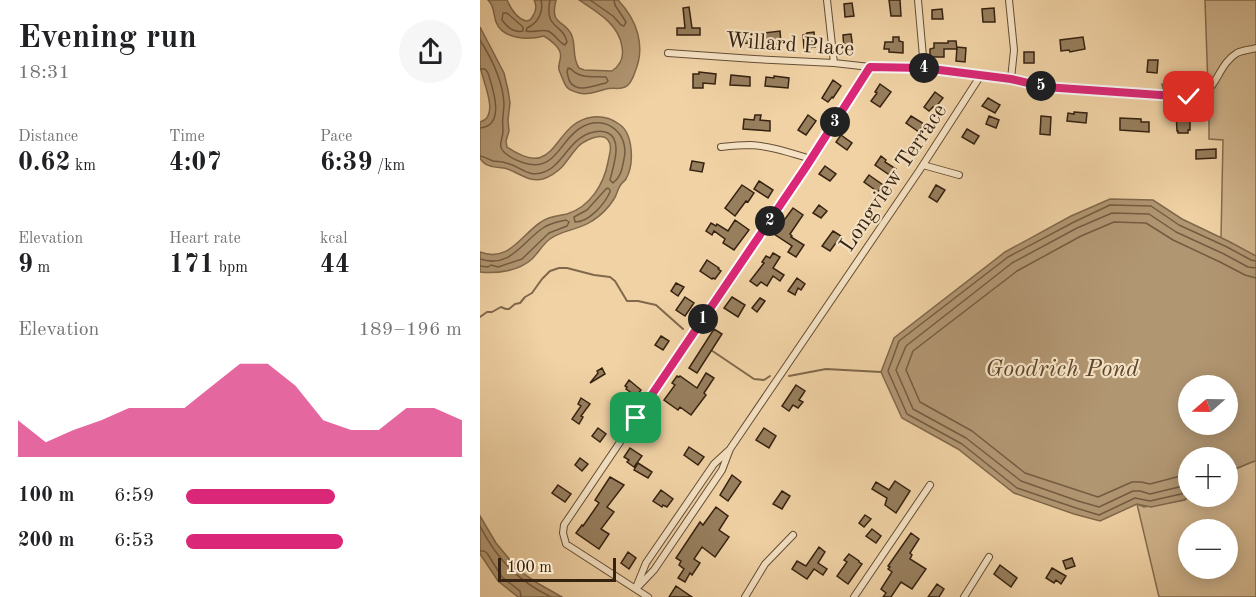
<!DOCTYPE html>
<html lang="en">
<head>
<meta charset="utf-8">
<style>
	body { margin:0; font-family:"Old Standard TT",serif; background:#f6f6f6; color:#202124; height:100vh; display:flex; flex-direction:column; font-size:22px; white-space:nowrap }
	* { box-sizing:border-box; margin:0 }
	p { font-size:20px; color:#757577 }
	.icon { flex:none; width:33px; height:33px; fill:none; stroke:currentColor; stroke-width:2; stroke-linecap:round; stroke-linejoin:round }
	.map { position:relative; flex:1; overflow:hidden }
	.details { display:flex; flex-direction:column; background:#fff; width:480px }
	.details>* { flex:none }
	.needle { width:39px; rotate:250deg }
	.controls { position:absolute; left:698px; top:375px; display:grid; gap:12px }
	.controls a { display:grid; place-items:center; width:60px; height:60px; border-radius:50%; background:#fff; box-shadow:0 3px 15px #0003; font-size:30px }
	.scale { position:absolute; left:18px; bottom:15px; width:118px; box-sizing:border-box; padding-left:6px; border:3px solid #362210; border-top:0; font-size:16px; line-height:21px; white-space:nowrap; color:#362210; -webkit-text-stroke:4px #f5e2c4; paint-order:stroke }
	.pin { position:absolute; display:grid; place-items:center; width:51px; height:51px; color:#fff; margin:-26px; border-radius:12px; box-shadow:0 3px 9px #0006 }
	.km { position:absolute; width:30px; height:30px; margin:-15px; border-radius:50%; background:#222; color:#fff; font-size:16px; line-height:30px; text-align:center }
	.round { display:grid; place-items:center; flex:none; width:63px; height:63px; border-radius:32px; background:#f6f6f6 }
	.headline { display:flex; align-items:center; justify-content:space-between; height:102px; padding:0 18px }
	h1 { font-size:33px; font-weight:600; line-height:45px }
	.figures { display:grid; grid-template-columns:repeat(3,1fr); gap:9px; height:102px; padding:6px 18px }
	.figures div { display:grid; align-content:center }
	.figures b { font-size:26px; font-weight:600 }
	.figures small { font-size:16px; font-weight:400 }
	.figures p { font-size:16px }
	.chart { height:168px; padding:12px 18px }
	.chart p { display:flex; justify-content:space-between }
	.chart svg { width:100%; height:108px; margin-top:6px; fill:#db2777; opacity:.7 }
	ul { padding:0 18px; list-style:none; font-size:20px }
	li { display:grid; grid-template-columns:96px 72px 1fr; align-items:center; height:45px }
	li i { height:15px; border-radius:8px; background:#db2777 }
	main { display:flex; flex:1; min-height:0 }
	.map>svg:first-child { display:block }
	.green { fill:#d0b48c; stroke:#836b4e; stroke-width:1.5; fill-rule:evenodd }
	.water { fill:#b19672; stroke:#80684b; stroke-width:1.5; fill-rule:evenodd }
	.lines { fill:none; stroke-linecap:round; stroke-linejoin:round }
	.shore { stroke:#745c41; stroke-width:1.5 }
	.stream { stroke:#80684b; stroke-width:2 }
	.building { fill:#977e5d; stroke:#362210; stroke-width:1.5 }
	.minor-casing { stroke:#644e35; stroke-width:8 }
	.minor { stroke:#f5e2c4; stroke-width:6 }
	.route-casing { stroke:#fff; stroke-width:12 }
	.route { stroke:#db2777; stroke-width:8 }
	.labels { text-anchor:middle; stroke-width:4.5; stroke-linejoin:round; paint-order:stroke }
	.street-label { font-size:22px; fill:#362210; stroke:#f5e2c4 }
	.water-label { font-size:24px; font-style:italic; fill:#5b452d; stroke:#f5e2c4 }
</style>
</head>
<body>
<main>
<section class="details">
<div class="headline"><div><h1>Evening run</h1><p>18:31</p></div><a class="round"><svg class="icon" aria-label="share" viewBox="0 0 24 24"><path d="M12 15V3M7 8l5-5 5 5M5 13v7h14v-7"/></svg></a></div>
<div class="figures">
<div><p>Distance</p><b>0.62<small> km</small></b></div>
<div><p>Time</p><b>4:07</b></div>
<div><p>Pace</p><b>6:39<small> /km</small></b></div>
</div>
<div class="figures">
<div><p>Elevation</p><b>9<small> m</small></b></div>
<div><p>Heart rate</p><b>171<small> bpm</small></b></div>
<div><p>kcal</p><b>44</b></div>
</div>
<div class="chart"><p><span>Elevation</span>189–196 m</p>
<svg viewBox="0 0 160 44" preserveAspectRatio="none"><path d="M0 44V29L10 38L20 33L30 29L40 24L50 24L60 24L70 15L80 6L90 6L100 15L110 29L120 33L130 33L140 24L150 24L160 29V44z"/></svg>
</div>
<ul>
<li><b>100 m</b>6:59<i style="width:54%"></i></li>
<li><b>200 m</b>6:53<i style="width:57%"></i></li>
</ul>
</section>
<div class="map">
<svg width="776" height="597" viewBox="0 0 776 597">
	<rect width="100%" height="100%" fill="#f0d2a5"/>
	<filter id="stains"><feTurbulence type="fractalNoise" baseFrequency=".00333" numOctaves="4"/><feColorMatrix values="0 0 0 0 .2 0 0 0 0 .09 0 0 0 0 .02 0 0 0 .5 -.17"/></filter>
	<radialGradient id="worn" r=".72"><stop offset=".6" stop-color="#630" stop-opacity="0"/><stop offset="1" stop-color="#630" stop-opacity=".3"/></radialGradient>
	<path class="green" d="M725 0H776V256L741 238 743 140 729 139V114L688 110 682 84 728 88Z
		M776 461V597H679L657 504 664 507 704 500 709 497 747 496V470C758 470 766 463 776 461ZM708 530H747V568H708Z"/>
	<path class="water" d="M8 0H27C31 9 36 18 46 21L50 20C55 14 58 7 54 0H76C69 27 86 19 92 36 96 47 92 58 99 68L104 70 132 71C141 65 144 57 142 47 139 24 117 12 99 0H138C157 20 166 46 155 72 153 78 150 85 145 87 139 90 132 87 126 89 118 91 108 96 99 93 86 90 86 87 81 75 80 71 78 71 79 66 79 61 82 57 80 52 79 47 69 39 64 36 49 40 23 40 16 22 13 14 15 7 8 0Z
		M0 27 24 73 28 90 30 103 28 120 29 131 26 141 27 147C79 183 71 122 113 117 122 116 132 119 139 124 154 134 154 165 146 179 144 182 141 183 140 186 137 190 137 195 134 199 129 207 120 216 112 221 99 230 82 230 70 239 63 244 58 253 52 259 39 271 17 274 0 272V252C29 263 41 235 61 222 69 216 78 216 87 214 110 207 124 184 128 162 129 156 133 146 128 140 121 131 101 142 96 149 91 155 87 161 82 167 77 172 69 177 63 179 48 183 37 171 24 168 14 167 5 167 0 158V122C21 117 2 80 0 66 0 54 0 40 0 27Z
		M630 199 673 200 702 219 750 242 776 256V461C766 463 758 470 747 470V458H708V496L709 497 704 500 671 507 657 504 620 521 594 514 534 493 478 449 422 418 401 372 414 338 525 252 591 216ZM708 386H747V424H708Z
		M0 516 16 543 30 560 36 565 44 574 59 584 82 597H38L18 581 0 554Z"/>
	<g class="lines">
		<path class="shore" d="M61 0C64 12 58 23 47 28L46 31C53 33 61 29 68 31 75 34 78 42 85 45L87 42C83 23 64 30 70 0
			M110 0 133 16 141 25 144 26 146 22 135 5 134 0
			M23 13H27L43 27V31C34 33 27 27 22 20Z
			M0 40C12 59 23 81 24 104 24 108 23 113 23 117 22 122 23 127 23 131 23 139 17 146 24 152 29 157 38 161 44 163 77 173 80 138 102 127 125 114 150 133 144 159 142 169 141 177 133 183L130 180C133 167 143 140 128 133 122 130 116 131 110 133 87 141 82 168 61 173 48 177 38 165 26 163 22 161 17 162 13 161 8 159 5 157 0 156
			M88 68 91 69C100 79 113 76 126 77L128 81 126 83C115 85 98 94 90 82 88 79 88 75 87 72Z
			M0 69H5L8 73C13 89 26 126 0 128
			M128 188 130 190V192C124 205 109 222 95 222L94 217 107 210 126 189Z
			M0 259C30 269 42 242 63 228 70 223 78 222 86 220L89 222 87 226 69 233 42 259 18 267 11 265 8 267 0 266
			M708 474 670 484 661 482H652L618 497 545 473 492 431 440 402 426 370 433 351 537 271 601 236 634 222 666 223 693 240 740 262 765 275 776 278
			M708 483 699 487 670 494 660 491H653L619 507 598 501 541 481 486 438 433 409 416 370 426 346 532 263 597 228 632 213 669 214 696 232 744 254 768 267 776 268
			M708 491 701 494 670 501 655 498 619 515 596 508 537 488 482 444 427 414 408 371 419 341 528 257 594 222 630 205 671 206 699 225 747 247 771 260 776 261
			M0 526C17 559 38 581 71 597
			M0 551H4L7 553 22 577 40 591 41 597"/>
		<path class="stream" d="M0 317 7 312H12L21 307 26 309H29L35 304 40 303 45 297 52 293 62 279 70 271 79 268H87L114 275 130 277 135 281 147 301H158L176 305 203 329
			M231 350 274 379 284 380 290 376
			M309 376 346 369 401 372"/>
	</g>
	<path class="building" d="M409 0H420L421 16H411Z
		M372 3 374 16 365 17 364 4Z
		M209 7 212 28H220V35H197V28H205L203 8Z
		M514 8 515 22H503L502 9Z
		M462 9 463 19H452V10Z
		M300 31 301 44 289 45V44L259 43 260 32 284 33Z
		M334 32 335 47 324 48 323 35 327 34V33Z
		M371 34 373 49 364 50 363 35Z
		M413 37H419V41L423 42V53L409 52V49H404L405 42H413Z
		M603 37 605 49 590 52 589 50 581 51 580 40Z
		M468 41H476L477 49H464V57H450V49L454 48V43H468Z
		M477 47 486 48 485 62 476 61Z
		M544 52H554V63H544Z
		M668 60H678L677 73 667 72Z
		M219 72 236 74 235 84 223 83V88H213V74H219Z
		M251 75 270 77V86L250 85Z
		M294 76 309 78 308 88 285 86 286 77 294 78Z
		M353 80 361 86 353 98 352 97 348 102 342 98Z
		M400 84 411 92 400 107 391 101 397 93 395 92Z
		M455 92 463 98 455 108 453 107 449 111 444 107Z
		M508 98 520 105 515 113 502 106Z
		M698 111H708V114H710V130H708V133H698V131H697L696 113H698Z
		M594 112 607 113 606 123 587 121 588 113 594 114Z
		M275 115H281L280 120 290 121V131L263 129 264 119 274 120Z
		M328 115 336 121 326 135 318 130Z
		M431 116 444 124 439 132 426 123Z
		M509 116 519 120 516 128 506 124Z
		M561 116 571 117 570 135 560 134Z
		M640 118 661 119V122H669V132L640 130Z
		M487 129 499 136 494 144 482 137Z
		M361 135 372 143 367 150 356 142Z
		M736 149V158L716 159V150Z
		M401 156 406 160 405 162 416 169 411 176 395 165Z
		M212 161 224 163 222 172 210 170Z
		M345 166 356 174 350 181 339 174Z
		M389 175 403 185 398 192 384 182Z
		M279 181 293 190 288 198 274 189Z
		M262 185 274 193 268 202 266 201 255 216 245 208Z
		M456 185 465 190 457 202 449 197Z
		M339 205 347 211 341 218 333 213Z
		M313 208 323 215 310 234 312 236 311 237 324 245 316 257 308 252 312 246 294 234Z
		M255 220 269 230 254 250 243 243 245 239 234 231 232 235 226 231 231 223 236 226 237 224 248 231Z
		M353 231 361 236 350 251 342 246Z
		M293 253 300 257 293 268 304 275 300 281 293 276 287 286 281 282 277 286 270 281 284 263 282 262 286 256 290 258Z
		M227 260 239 268 238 269 241 271 235 279 233 278 232 279 220 271Z
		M317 278 325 284 321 290 318 288 315 295 308 291Z
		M196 283 204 287 198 296 191 291Z
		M205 297 214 303 205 316 196 310Z
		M252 297 265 305 258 317 244 308Z
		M280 298 285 301 277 312 272 308Z
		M234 329 242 334 217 373 209 368Z
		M181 336 189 341 183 350 175 345Z
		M122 368 125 374 110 383 118 373 117 371Z
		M226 373 234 378 224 393 226 395 211 415 200 407 198 410 184 400 195 385 192 383 197 376 199 377 200 376 217 388Z
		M149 380 161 390 156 396 146 389 147 387 145 386Z
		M316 385 325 391 319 400 323 402 318 408 313 405 309 411 302 406Z
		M101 398 110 404 101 416 103 417 99 424 92 419 101 406 98 404Z
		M118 428 126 434 120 442 112 436Z
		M284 428 296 436 289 448 276 440Z
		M209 447 224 457 218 465 204 455Z
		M150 448 162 456 154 467 147 462 149 460 144 457Z
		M100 458 108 464 102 471 95 465Z
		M158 463 172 472 168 478 154 470Z
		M252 475 261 482 248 501 240 495Z
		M130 477 144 485 127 507 134 512 121 529 129 534 119 549 96 533 102 525 103 526 119 503 115 500Z
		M415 481 430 491 416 513 405 505 407 498 392 489 396 482 409 490Z
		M78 485 91 494 85 502 72 493Z
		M181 490 193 499 187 507 183 505 182 507 173 501Z
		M302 491 310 496 302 509 293 504Z
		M236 507 248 516 239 530 249 537 235 557 222 547 214 559 220 563 212 575 210 573 205 582 198 578 204 569 199 565 201 561 196 558 220 522 223 525Z
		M385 515 391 519 384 527 379 523Z
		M392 529 401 536 396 543 386 536Z
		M431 533 439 539 430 553 432 555 430 559 446 569 432 589 421 582 411 597H403L406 593 401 589 412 572 408 569 410 567 408 566Z
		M339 547 345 552 338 563 347 569 343 575 334 569 327 579 312 569 317 561 326 566Z
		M148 552 156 558 149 569 141 563Z
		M369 554 379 561V562L382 564 368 584 357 576 367 562 364 560Z
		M592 558 595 566 586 569 583 561Z
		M520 565 537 578 531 587 514 574Z
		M572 568 586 576 581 584 576 580 574 583 566 578Z
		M457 584 464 589 459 597H448Z
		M196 586 212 597H189Z"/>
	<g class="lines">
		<g class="minor-casing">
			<path id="minor" d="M347 0 354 63
				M438 0 444 68
				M529 0 534 50 531 79
				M188 53 274 59 354 63 390 67 444 68 501 75
				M241 147C250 146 260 145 270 145 291 146 311 153 331 159
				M443 165 479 175
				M157 585 166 563 234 464 248 451
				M156 589 174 570 242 470 250 449 439 171 501 75 531 79 565 87 715 98C738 91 737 65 757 53 763 50 770 50 776 48
				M168 597 86 544 83 533 84 525 326 167 390 67
				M265 597 285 564 313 535
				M374 597 450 485
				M484 597 509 557"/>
		</g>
		<use href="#minor" class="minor"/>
	</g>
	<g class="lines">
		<g class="route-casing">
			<path id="route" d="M156 418 326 167 390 67 444 68 531 79 565 87 709 97"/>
		</g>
		<use href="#route" class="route"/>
	</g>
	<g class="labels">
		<g class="street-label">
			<text transform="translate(310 43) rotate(4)" y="8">Willard Place</text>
			<text transform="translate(412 177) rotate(-56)" y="8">Longview Terrace</text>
		</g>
		<g class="water-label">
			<text x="582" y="376">Goodrich Pond</text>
		</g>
	</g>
	<rect width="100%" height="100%" filter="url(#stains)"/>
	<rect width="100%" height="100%" fill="url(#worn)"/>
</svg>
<div class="controls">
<a><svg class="needle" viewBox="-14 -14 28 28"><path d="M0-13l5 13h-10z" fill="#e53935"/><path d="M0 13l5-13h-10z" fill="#757577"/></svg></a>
<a>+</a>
<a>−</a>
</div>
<div class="scale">100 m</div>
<div class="pin" style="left:156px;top:418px;background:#1e9e55"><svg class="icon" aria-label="arrive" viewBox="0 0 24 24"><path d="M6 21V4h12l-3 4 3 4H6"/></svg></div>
<div class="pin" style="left:709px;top:97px;background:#d93025"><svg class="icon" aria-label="check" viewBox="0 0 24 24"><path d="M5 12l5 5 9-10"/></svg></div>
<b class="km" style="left:223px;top:319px">1</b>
<b class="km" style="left:290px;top:221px">2</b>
<b class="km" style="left:355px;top:122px">3</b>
<b class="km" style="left:444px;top:68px">4</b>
<b class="km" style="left:561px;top:86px">5</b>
</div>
</main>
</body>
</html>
